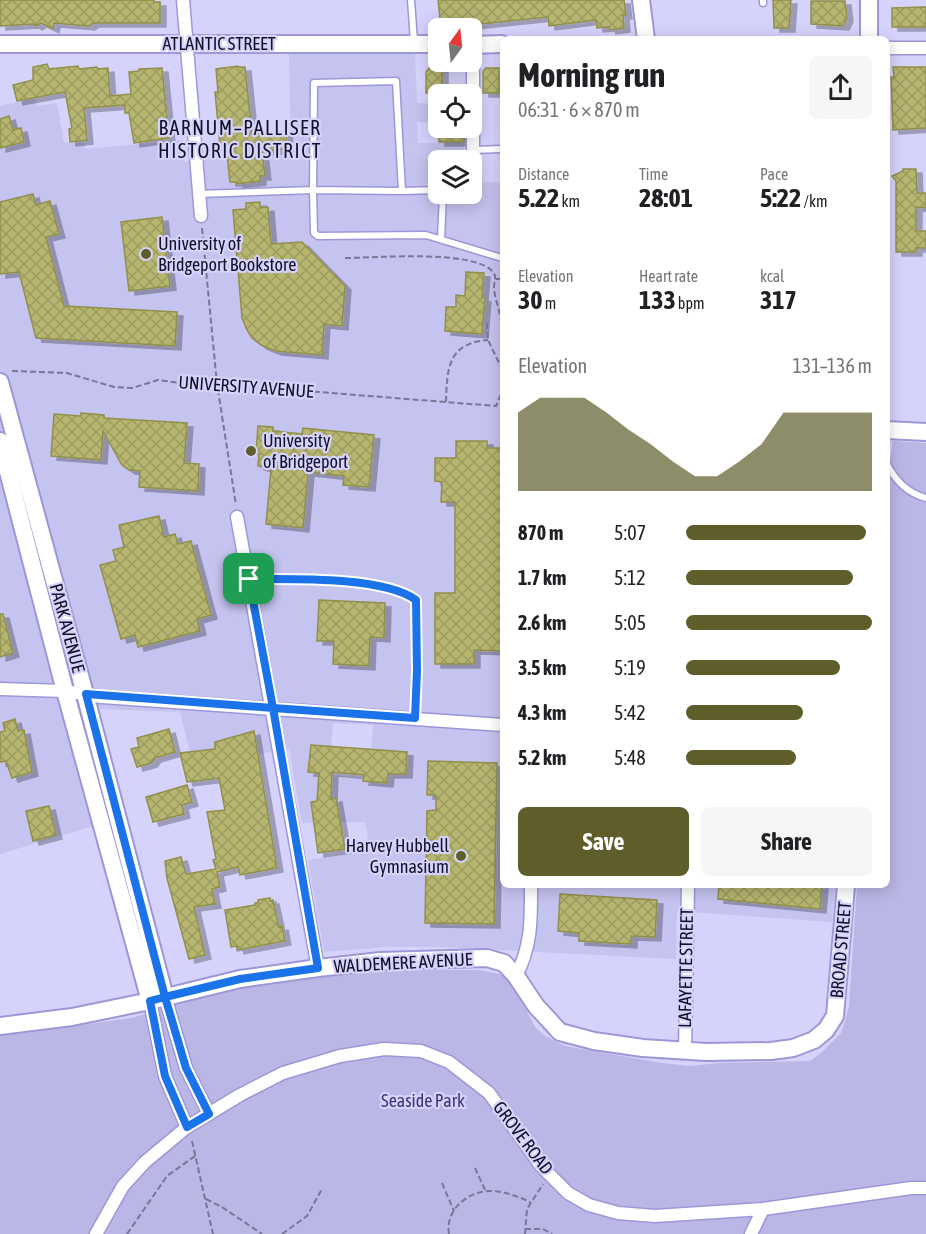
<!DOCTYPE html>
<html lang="en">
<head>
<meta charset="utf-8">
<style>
	body { margin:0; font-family:"Asap Condensed",sans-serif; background:#f6f6f6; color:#202124; height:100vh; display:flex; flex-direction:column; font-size:22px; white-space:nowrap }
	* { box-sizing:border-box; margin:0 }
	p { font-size:20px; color:#757577 }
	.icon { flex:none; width:33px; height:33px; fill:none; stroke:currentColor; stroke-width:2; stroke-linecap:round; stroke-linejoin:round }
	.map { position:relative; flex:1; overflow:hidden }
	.details { position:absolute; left:500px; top:36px; width:390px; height:852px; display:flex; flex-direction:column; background:#fff; border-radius:9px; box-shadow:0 3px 15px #0003 }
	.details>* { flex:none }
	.needle { width:39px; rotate:15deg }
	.fabs { position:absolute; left:428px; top:18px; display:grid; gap:12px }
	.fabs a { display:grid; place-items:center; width:54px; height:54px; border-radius:9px; background:#fff; box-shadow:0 3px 15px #0003; font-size:30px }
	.pin { position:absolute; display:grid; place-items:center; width:51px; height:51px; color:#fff; margin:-26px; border-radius:12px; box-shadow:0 3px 9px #0006 }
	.round { display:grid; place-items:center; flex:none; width:63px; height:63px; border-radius:9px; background:#f6f6f6 }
	.summary { display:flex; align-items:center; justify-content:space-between; height:102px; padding:0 18px }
	h1 { font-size:33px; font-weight:700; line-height:45px }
	.stats { display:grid; grid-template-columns:repeat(3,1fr); gap:9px; height:102px; padding:6px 18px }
	.stats div { display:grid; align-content:center }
	.stats b { font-size:26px; font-weight:700 }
	.stats small { font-size:16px; font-weight:400 }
	.stats p { font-size:16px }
	.chart { height:168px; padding:12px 18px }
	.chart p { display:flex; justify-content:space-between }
	.chart svg { width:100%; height:108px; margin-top:6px; fill:#5f5e2b; opacity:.7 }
	.button { display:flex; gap:12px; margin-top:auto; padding:12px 18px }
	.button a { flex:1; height:69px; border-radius:9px; background:#5f5e2b; color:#fff; font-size:24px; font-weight:700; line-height:69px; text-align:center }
	.button a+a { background:#f6f6f6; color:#202124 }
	ul { padding:0 18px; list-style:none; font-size:20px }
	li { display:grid; grid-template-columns:96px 72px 1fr; align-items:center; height:45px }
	li i { height:15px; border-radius:8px; background:#5f5e2b }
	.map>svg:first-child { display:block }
	.built { fill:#c5c3ef; fill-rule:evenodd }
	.park { fill:#bab7e7 }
	.building { fill:url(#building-cross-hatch); stroke:#91904a; stroke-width:1.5; filter:url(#shadow) }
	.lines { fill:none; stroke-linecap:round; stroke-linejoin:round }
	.lane-casing { stroke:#9d97d7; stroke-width:9 }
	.street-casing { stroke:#9d97d7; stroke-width:15 }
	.secondary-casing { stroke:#9d97d7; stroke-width:20 }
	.path { stroke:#797697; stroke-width:2; stroke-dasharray:6 3; stroke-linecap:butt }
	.lane { stroke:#fff; stroke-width:6 }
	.street { stroke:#fff; stroke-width:12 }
	.secondary { stroke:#fff; stroke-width:16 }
	.route-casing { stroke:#fff; stroke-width:12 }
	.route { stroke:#1a73e8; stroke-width:8 }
	.poi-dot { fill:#5f5e2b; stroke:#d5d3fc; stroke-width:2 }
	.labels { text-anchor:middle; stroke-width:4.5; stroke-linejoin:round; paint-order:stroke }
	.street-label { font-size:18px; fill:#130f27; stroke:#d5d3fc }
	.poi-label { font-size:18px; fill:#130f27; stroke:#d5d3fc; text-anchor:start }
	.park-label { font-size:18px; fill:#403479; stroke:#d5d3fc }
	.neighbourhood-label { font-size:20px; letter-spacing:1.5px; fill:#130f27; stroke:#d5d3fc }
</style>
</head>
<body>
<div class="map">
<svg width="926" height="1234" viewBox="0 0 926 1234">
	<defs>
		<pattern id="building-cross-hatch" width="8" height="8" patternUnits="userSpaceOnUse" patternTransform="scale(1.5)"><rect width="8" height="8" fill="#b7b670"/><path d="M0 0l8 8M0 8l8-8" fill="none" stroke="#9c9b61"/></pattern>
		<filter id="shadow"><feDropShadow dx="6" dy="4" stdDeviation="0" flood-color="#0004"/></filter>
	</defs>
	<rect width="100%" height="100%" fill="#d5d3fc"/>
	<path class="built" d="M289 53 415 54 417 103 438 104V122H417L418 143H464V160H438V194H471V183L502 182V885H835L832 922 677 911 676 959 440 947H386L324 952 308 860 354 853 364 849 368 838 365 822 302 823 289 749 193 764 180 712 99 709 97 711 123 817 0 854V106L35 98 37 106 57 103 64 143 84 142 86 149 182 140 185 162 196 159 291 153ZM333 723 373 725 370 778 329 775Z"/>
	<path class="park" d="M893 441 926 443V1234H0V1035L26 1033 131 1018 190 1001 249 987 322 977 399 970H479L505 975 513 983 535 1027 545 1036 565 1046 662 1063 690 1066 719 1063 810 1061 822 1052 841 1033 845 1021 849 1006 857 885H886L887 477Z"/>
	<path class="building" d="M0 0H154V2H160V23H93L89 26 54 23 53 29 41 23 36 26 34 24 0 26Z
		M438 0H624L626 15H623L624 28 610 30 609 27 597 28 596 20 549 26 548 17 441 28Z
		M773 0H791L789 28H774Z
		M811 1H845L847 18 843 26 811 24Z
		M926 7V27H892V8Z
		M47 64 49 69 78 66 79 69 97 67 98 69 108 68 110 96 131 94 129 72 139 71V69L162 68 169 138 134 143 129 113H125V105L84 108 87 140 70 142 69 129 72 128 65 92 17 101 13 85 33 80V67Z
		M238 66V67H245L252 134 286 132 287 149 262 151 265 176H260V181L237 184V182H230L227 155H224L223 145 220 146 215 92H218L216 69Z
		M893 67H926V128L893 130 891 77H894Z
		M429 68H442V93H426V72Z
		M486 68H499V93H483V71Z
		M9 116 13 130 21 128 24 142 0 148V119Z
		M439 128H464V142H439Z
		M903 169H916L917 193H926V208L916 207V231H926V248H916V252H896V181L892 176 903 171Z
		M33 194 36 205 50 201 59 234 46 237 64 306 177 312 175 346 36 338 19 272 0 274V202Z
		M260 202V208L268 207 271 244 302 242 345 286 342 326 324 324 322 355 275 351 261 345 252 338 247 330 242 318 233 210 246 209V203Z
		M162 217 170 286 129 291 121 222Z
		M466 272 484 273 482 297 485 298 482 334 445 331 446 307H456V295L465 296Z
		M81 413 104 415V418L187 423 184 463 199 464 198 491 139 487 140 471 129 470 122 465 103 431 101 460 51 456 54 414 81 416Z
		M258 426 273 427V431L302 434 303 428 374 435 369 487 343 485 344 476 308 472 303 528 266 524 271 469 258 466 259 454H256Z
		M456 441H487V448H502V651L474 650V664H435V593H455V502H441L442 482 435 481V458H456Z
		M159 516 164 537 175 534 178 544 191 541 211 615 197 619 200 631 138 647 135 635 121 639 100 565 116 561 113 550 124 547 119 525Z
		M319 600 385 603 384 638 370 637 369 666 333 664 334 641H317Z
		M0 614H3L13 653 0 657Z
		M15 719 18 731 24 730 32 772 12 778 6 761 0 762V732L5 731 3 723Z
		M169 729 175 752 155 758 151 763 137 767 131 749 139 747 137 738Z
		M254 731 277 868 240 875 238 867 217 872 220 887 212 889 215 904 194 907 205 955 189 959 167 878 165 861 181 857 186 874 216 869 213 860 216 859 207 812 225 810 219 778 187 782 180 753 215 749V742Z
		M311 745 407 752 406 774H388L387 783 363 781 364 775 332 772 331 799 336 798 345 849 318 853 311 802 317 801 319 773 308 772Z
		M428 761 497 763 494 924 425 923 427 811 436 810V795H427Z
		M187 785 192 802 182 805 184 814 153 822 146 797Z
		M49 806 56 835 33 841 26 811Z
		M719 885H822L820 909 718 899Z
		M560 894 657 900 655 937 631 936V944L579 941V933L558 931Z
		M270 898V901L273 900 276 914 279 927 282 926 285 941 238 950 237 946 231 947 225 910 255 905V903H258V900Z"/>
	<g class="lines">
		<g class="lane-casing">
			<path id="lane" d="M411 0 414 41
				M763 0V3
				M473 150 502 149
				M402 191 313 190 314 83 396 81 402 191 438 190
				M199 194 313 190 314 233 318 236 426 235 502 258
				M441 239 443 194
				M886 462C894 479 907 493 926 498
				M249 579C289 579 385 576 416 600L417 671 415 718"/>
		</g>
		<g class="street-casing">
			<path id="street" d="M183 0 201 216
				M886 48H926
				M473 179V45
				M237 517 318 968
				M0 689 65 691 102 697 502 725
				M516 976C532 945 531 919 531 885
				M165 997 186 1068 209 1114
				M150 1001 165 1076 187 1127
				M685 1050 688 885
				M96 1234 123 1186 145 1162 187 1127 240 1095 283 1073 340 1056 384 1049 421 1051 449 1062 489 1093 541 1166 568 1193 589 1205 618 1213 655 1216 763 1209 911 1188H926
				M751 1234 763 1209"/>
		</g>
		<g class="secondary-casing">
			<path id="secondary" d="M641 0 646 39
				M869 0V39
				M0 44H438
				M471 45 502 44
				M0 382 85 694 165 997
				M886 430 926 432
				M0 441 65 691 150 1001
				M0 1026 72 1017 150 1001 240 979 318 968 380 961 487 958 504 963 516 976 536 1006 560 1032 594 1041 643 1048 706 1052 771 1051 793 1048 814 1040 826 1030 835 1016 846 885"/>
		</g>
		<path class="path" d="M202 228 217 384 236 505
			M345 258C375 258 474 249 493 272 498 279 493 283 494 289 495 300 500 310 501 321 504 335 501 352 501 367L502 372
			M496 279H502
			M487 323 488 340 501 367
			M12 371 67 373 114 387 132 388 158 380 204 386 217 384 496 406 502 392
			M446 402C447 368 448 343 488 340
			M192 1141 213 1234
			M475 1168 486 1192
			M442 1183 454 1211
			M206 1199 222 1207 262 1234
			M525 1229H543L552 1234
			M127 1234 167 1176 195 1156
			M282 1234 307 1216 322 1189
			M449 1234C445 1211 466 1192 489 1191 504 1191 517 1196 530 1202
			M525 1234 527 1209 543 1184"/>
		<use href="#lane" class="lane"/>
		<use href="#street" class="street"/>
		<use href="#secondary" class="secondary"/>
	</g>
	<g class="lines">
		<g class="route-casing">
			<path id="route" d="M249 579 273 708 86 694 165 997 150 1001 165 1076 187 1127 209 1114 186 1068 165 997 240 979 318 968 273 708 415 718 417 671 416 600C384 576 290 579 249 579"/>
		</g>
		<use href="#route" class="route"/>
	</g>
	<g class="poi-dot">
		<circle cx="146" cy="254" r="6"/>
		<circle cx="251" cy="451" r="6"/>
		<circle cx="461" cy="856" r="6"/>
	</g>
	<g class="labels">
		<g class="street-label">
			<text x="219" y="50">ATLANTIC STREET</text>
			<text transform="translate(246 387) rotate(4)" y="6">UNIVERSITY AVENUE</text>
			<text transform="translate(67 628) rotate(75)" y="6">PARK AVENUE</text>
			<text transform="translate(841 950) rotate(-85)" y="6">BROAD STREET</text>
			<text transform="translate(403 963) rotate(-3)" y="6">WALDEMERE AVENUE</text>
			<text transform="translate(686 968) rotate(-89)" y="6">LAFAYETTE STREET</text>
			<text transform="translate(523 1138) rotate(53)" y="6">GROVE ROAD</text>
		</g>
		<g class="poi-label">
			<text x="158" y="250">University of<tspan x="158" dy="21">Bridgeport Bookstore</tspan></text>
			<text x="263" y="447">University<tspan x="263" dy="21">of Bridgeport</tspan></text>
			<text x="449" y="852" text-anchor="end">Harvey Hubbell<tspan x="449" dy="21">Gymnasium</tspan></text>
		</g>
		<g class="park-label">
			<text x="423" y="1107">Seaside Park</text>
		</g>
		<g class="neighbourhood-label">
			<text x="240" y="135">BARNUM–PALLISER<tspan x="240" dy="23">HISTORIC DISTRICT</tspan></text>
		</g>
	</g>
</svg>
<div class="fabs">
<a><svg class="needle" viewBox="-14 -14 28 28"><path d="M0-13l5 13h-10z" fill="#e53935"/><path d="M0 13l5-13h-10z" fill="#757577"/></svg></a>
<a><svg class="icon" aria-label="locate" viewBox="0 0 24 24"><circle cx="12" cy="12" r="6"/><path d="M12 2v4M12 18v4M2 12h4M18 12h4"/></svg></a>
<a><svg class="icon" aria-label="layers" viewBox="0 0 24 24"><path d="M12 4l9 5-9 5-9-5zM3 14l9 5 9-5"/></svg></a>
</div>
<div class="pin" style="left:249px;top:579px;background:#1e9e55"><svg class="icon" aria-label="arrive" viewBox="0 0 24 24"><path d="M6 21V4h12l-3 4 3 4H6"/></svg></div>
<section class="details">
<div class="summary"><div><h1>Morning run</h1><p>06:31 · 6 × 870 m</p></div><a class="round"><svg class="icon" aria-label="share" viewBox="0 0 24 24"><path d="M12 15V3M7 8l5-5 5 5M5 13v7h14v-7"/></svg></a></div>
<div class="stats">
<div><p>Distance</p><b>5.22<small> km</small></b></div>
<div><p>Time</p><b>28:01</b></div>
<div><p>Pace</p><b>5:22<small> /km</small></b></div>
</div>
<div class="stats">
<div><p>Elevation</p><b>30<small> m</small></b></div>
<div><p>Heart rate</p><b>133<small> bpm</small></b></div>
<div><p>kcal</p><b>317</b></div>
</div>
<div class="chart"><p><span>Elevation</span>131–136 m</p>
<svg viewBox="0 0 160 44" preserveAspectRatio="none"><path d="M0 44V12L10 6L20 6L30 6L40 12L50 19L60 25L70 32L80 38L90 38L100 32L110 25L120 12L130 12L140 12L150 12L160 12V44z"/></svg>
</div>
<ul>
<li><b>870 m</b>5:07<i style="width:97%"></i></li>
<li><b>1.7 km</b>5:12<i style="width:90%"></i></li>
<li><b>2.6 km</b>5:05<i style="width:100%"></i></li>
<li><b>3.5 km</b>5:19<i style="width:83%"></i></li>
<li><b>4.3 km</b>5:42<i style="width:63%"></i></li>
<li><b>5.2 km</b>5:48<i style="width:59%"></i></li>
</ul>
<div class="button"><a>Save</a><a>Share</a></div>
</section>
</div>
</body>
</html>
